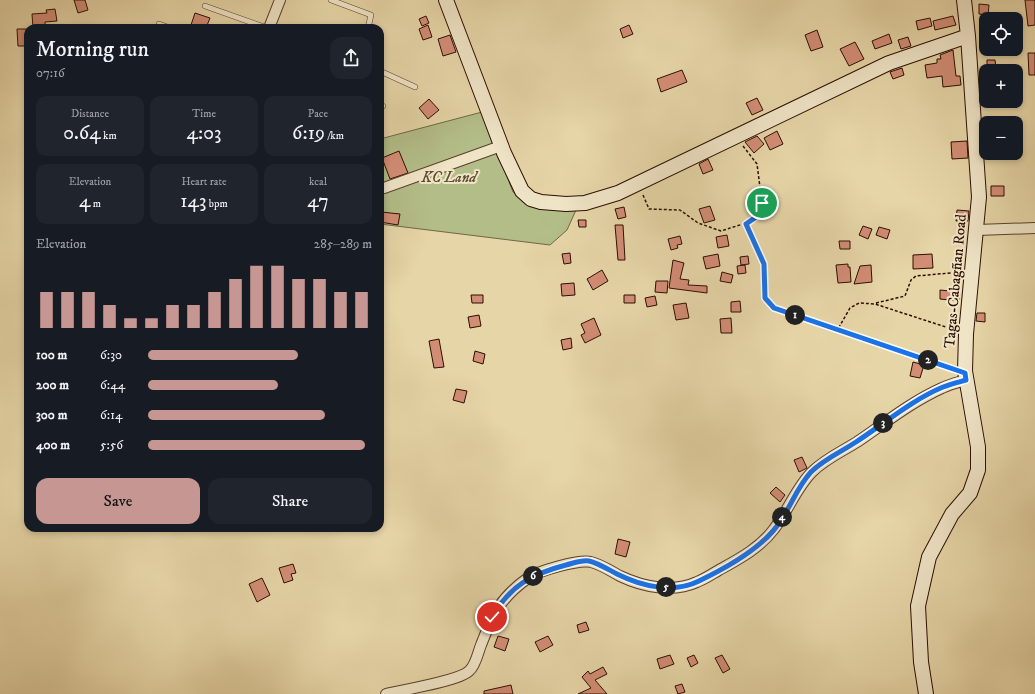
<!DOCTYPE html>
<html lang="en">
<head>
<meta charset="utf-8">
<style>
	body { margin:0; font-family:"IM FELL DW Pica",serif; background:#20242c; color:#f1f3f6; height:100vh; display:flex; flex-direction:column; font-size:15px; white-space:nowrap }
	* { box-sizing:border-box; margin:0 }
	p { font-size:13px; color:#9ea1a6 }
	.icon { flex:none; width:22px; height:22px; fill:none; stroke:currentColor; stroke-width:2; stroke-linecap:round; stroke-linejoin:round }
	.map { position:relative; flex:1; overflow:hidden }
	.side { position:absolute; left:24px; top:24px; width:360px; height:508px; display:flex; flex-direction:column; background:#171b24; border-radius:12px; box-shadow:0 2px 6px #0003 }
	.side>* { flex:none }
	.tools { position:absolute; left:979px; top:12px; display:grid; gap:8px }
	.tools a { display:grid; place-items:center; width:44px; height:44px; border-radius:8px; background:#171b24; box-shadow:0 2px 6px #0003; font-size:20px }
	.pin { position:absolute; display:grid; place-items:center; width:34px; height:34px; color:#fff; margin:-17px; border:2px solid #fff; border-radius:50%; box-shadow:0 1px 4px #0007 }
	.km { position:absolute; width:20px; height:20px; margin:-10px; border-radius:50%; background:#222; color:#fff; font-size:11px; line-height:20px; text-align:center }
	.round { display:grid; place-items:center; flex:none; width:42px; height:42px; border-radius:12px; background:#20242c }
	.overview { display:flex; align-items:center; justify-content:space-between; height:68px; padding:0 12px }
	h1 { font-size:22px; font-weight:600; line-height:30px }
	.figures { display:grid; grid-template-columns:repeat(3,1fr); gap:6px; height:68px; padding:4px 12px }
	.figures div { display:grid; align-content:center; border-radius:10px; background:#20242c; text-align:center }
	.figures b { font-size:20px; font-weight:600 }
	.figures small { font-size:11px; font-weight:400 }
	.figures p { font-size:11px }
	.chart { height:112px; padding:8px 12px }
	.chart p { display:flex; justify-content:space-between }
	.chart svg { width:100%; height:72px; margin-top:4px; stroke:#c59692; stroke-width:6 }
	.primary-button { display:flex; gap:8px; margin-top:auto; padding:8px 12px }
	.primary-button a { flex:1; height:46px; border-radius:12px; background:#c59692; color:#111; font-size:16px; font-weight:600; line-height:46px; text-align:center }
	.primary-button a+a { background:#20242c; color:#f1f3f6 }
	ul { padding:0 12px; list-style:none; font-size:13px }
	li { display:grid; grid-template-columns:64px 48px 1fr; align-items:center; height:30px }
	li i { height:10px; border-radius:5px; background:#c59692 }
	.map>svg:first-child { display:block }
	.green { fill:#b3bd88; stroke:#706645 }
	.building { fill:#d28d75; stroke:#2d0e02 }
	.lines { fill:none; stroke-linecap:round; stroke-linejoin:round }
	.lane-casing { stroke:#5b402b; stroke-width:6 }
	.street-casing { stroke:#5b402b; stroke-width:12 }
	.secondary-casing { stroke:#2d0e02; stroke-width:16 }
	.path { stroke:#2d0e02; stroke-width:1.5; stroke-dasharray:3 2; stroke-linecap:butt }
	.lane { stroke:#efe4c6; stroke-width:5 }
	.street { stroke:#efe4c6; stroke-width:10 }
	.secondary { stroke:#efe4c6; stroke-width:14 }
	.route-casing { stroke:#fff; stroke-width:8 }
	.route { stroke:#1a73e8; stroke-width:5 }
	.labels { text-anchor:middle; stroke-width:4; stroke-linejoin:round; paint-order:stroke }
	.park-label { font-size:15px; font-style:italic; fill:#5c4b31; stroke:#efe4c6 }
	.street-label { font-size:15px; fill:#2d0e02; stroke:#efe4c6 }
</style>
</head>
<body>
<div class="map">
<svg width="1035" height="694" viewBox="0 0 1035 694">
	<rect width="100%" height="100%" fill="#e6d5a7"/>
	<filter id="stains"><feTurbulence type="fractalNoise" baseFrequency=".005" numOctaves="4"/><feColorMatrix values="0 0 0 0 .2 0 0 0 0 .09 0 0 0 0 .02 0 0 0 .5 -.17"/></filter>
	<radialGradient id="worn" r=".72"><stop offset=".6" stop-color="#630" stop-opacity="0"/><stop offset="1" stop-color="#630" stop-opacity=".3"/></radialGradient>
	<path class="green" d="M482 112 513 192 533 205 576 210 567 230 550 245 380 224V139Z"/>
	<path class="building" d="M74 0H85L88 10 78 13Z
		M1025 0H1035V25L1028 26Z
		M979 4 989 5 988 15 979 14Z
		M55 9 57 21 45 22V28H33L32 14 47 13 46 10Z
		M195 13 210 18 206 28H190Z
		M426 16 429 23 422 26 419 19Z
		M953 16 956 25 935 30 933 21Z
		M930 18 932 26 918 30 916 21Z
		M428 25 432 37 423 40 419 29Z
		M629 25 633 34 623 38 620 29Z
		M17 29H28V46H18Z
		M817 30 823 47 811 51 805 35Z
		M889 34 892 43 875 49 872 41Z
		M450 35 456 52 443 56 438 39Z
		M908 37 911 46 901 49 898 40Z
		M855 42 864 59 849 66 840 49Z
		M953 50 956 76H960L961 85 943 87 942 76 927 78 925 65 937 63V59H941L940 55Z
		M1028 53H1035V75H1029Z
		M987 60H995L996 68 987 69Z
		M902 68 904 75 893 79 890 72Z
		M682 70 687 82 661 92 657 79Z
		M986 78V104L981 105 979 79Z
		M757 98 763 110 752 115 746 103Z
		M429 99 439 110 428 119 419 108Z
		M777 131 783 144 770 150 764 138Z
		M757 136 764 144 754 153 745 142Z
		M967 141 968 158 952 159 951 142Z
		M399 151 408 173 390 179 382 158Z
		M708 159 713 170 703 174 699 164Z
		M991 186H1004V196H991Z
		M710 206 715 220 704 223 699 209Z
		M624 207 626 217 618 219 615 209Z
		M957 210 969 211 968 221H956Z
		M381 212 400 214 398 225 380 222Z
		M578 220H586V227H579Z
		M615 225H623L625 260H618Z
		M863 226 872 229 868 239 859 235Z
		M879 227 890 230 887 239 876 235Z
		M727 235 729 246 718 248 716 237Z
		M680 236 682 244 677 245 678 248 671 250 668 239Z
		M839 241H850V249H840Z
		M570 253 571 263 564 264 562 254Z
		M718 254 720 266 706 269 703 257Z
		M932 254 933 268 913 269V255Z
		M748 256 749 264 741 265 740 257Z
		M673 260 684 263 680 279 689 280 688 285 707 286V293L669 288Z
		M848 264V267H850L851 282 838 283 836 265Z
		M745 265 746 273 738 274 737 266Z
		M871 265 872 282 854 284 860 266Z
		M602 270 608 281 593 290 587 279Z
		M722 272 733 275 731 283 720 281Z
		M656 281H668L667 293 655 292Z
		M574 283 575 295 562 296 561 284Z
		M940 290 960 292 959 301 940 299Z
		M471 295H483V303H472Z
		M624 295H635V303H624Z
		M655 296 657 305 647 307 645 298Z
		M740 301 741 312H731V302Z
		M686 303 689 318 676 320 673 305Z
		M977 313H985V322L976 321Z
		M479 315 481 326 470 328 468 317Z
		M594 318 601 335 585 343 581 335 585 333 581 324Z
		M731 318 732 333H721L720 319Z
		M571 338 572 348 563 350 561 340Z
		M439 339 444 367 434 368 429 341Z
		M475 351 485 354 483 364 473 361Z
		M913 362 924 365 920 378 910 376Z
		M456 389 467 391 464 403 453 400Z
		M802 457 807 468 799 472 794 460Z
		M776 487 785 495 780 502 770 493Z
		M618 539 630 542 626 557 615 554Z
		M293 564 296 573 291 574 293 580 284 583 279 568Z
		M262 578 270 595 257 602 249 584Z
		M586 622 589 630 579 633 577 625Z
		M498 636 509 639 505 651 494 647Z
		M548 636 553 645 540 652 535 642Z
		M670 655 674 664 660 669 657 659Z
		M694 655 698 663 691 667 687 658Z
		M722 655 730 669 723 673 715 658Z
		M603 667 607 674 595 680 607 694H578L591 688 582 677 588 671 590 674Z
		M682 684 685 692 678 694 675 686Z
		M511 685 513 694H484V691Z"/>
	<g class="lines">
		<g class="lane-casing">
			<path id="lane" d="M331 0 371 15 368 28
				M205 6 267 28
				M158 28 159 24 170 28
				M380 71 415 87
				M380 105 383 106"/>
		</g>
		<g class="street-casing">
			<path id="street" d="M269 28 280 0
				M384 188 501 146
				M977 230 1035 228
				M386 694C402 690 459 681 469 671 476 665 478 652 481 645 493 614 500 598 528 578 538 571 579 559 591 562 600 564 611 571 620 576 643 587 673 593 697 582 705 579 712 574 719 570 739 559 760 548 774 529 788 511 796 488 812 472 825 459 841 452 857 442 885 423 911 402 942 388 950 384 959 382 966 380"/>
		</g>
		<g class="secondary-casing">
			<path id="secondary" d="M446 0 504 153 522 191 531 199 541 202 566 204 585 203 618 193 889 63 968 36
				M926 694 921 662 918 606 929 557 952 514 970 493 978 470V447L965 371 966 334 979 197 968 36 964 0"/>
		</g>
		<path class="path" d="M743 146 757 164 762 203 756 217 746 223 764 264 765 298 774 308 838 329 850 308 859 303 875 304 955 330
			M643 195 649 209 680 210 698 223 721 231 746 223
			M876 303 905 296 911 280 916 276 961 272
			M838 329 954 369"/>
		<use href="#lane" class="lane"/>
		<use href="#street" class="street"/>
		<use href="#secondary" class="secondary"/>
	</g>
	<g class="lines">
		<g class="route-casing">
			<path id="route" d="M492 617C510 586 531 574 566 565 574 563 581 560 589 561 598 563 609 570 617 574 641 586 673 594 699 581 724 569 755 552 773 531 789 513 795 489 811 472 824 459 841 452 856 442 885 423 912 400 943 387 951 384 959 382 966 380L965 373 774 308 765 298 764 264 746 224 756 217 762 203"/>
		</g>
		<use href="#route" class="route"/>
	</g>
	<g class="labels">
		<g class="park-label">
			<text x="449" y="182">KC Land</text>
		</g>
		<g class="street-label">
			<text transform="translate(955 281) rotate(-85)" y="5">Tagas-Cabagñan Road</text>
		</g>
	</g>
	<rect width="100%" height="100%" filter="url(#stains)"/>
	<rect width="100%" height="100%" fill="url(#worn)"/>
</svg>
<div class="tools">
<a><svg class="icon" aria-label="locate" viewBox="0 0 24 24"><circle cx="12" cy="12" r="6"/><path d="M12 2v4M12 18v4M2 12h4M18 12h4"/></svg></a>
<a>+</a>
<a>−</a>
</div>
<div class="pin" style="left:762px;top:203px;background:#1e9e55"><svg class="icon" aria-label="arrive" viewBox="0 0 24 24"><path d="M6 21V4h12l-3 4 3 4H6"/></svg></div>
<div class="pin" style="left:492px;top:617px;background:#d93025"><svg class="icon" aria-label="check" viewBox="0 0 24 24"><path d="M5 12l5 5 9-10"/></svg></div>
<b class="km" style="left:795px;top:315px">1</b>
<b class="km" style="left:928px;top:360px">2</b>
<b class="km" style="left:883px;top:423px">3</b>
<b class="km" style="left:782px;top:517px">4</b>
<b class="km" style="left:666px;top:587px">5</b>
<b class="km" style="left:533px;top:576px">6</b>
<section class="side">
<div class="overview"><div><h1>Morning run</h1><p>07:16</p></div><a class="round"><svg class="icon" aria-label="share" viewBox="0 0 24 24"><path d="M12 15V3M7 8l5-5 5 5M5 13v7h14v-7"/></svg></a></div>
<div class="figures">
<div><p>Distance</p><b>0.64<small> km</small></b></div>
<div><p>Time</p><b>4:03</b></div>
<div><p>Pace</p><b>6:19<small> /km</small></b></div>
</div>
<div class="figures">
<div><p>Elevation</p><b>4<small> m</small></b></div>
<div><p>Heart rate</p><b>143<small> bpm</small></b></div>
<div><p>kcal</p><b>47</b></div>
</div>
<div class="chart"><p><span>Elevation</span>285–289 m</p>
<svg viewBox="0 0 160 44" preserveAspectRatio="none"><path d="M5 44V22M15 44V22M25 44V22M35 44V30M45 44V38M55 44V38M65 44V30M75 44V30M85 44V22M95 44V14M105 44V6M115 44V6M125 44V14M135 44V14M145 44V22M155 44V22"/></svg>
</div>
<ul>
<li><b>100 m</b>6:30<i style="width:67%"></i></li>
<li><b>200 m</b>6:44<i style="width:58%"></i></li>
<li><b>300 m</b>6:14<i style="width:79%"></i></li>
<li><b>400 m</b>5:56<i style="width:97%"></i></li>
</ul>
<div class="primary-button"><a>Save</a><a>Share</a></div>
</section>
</div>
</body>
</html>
